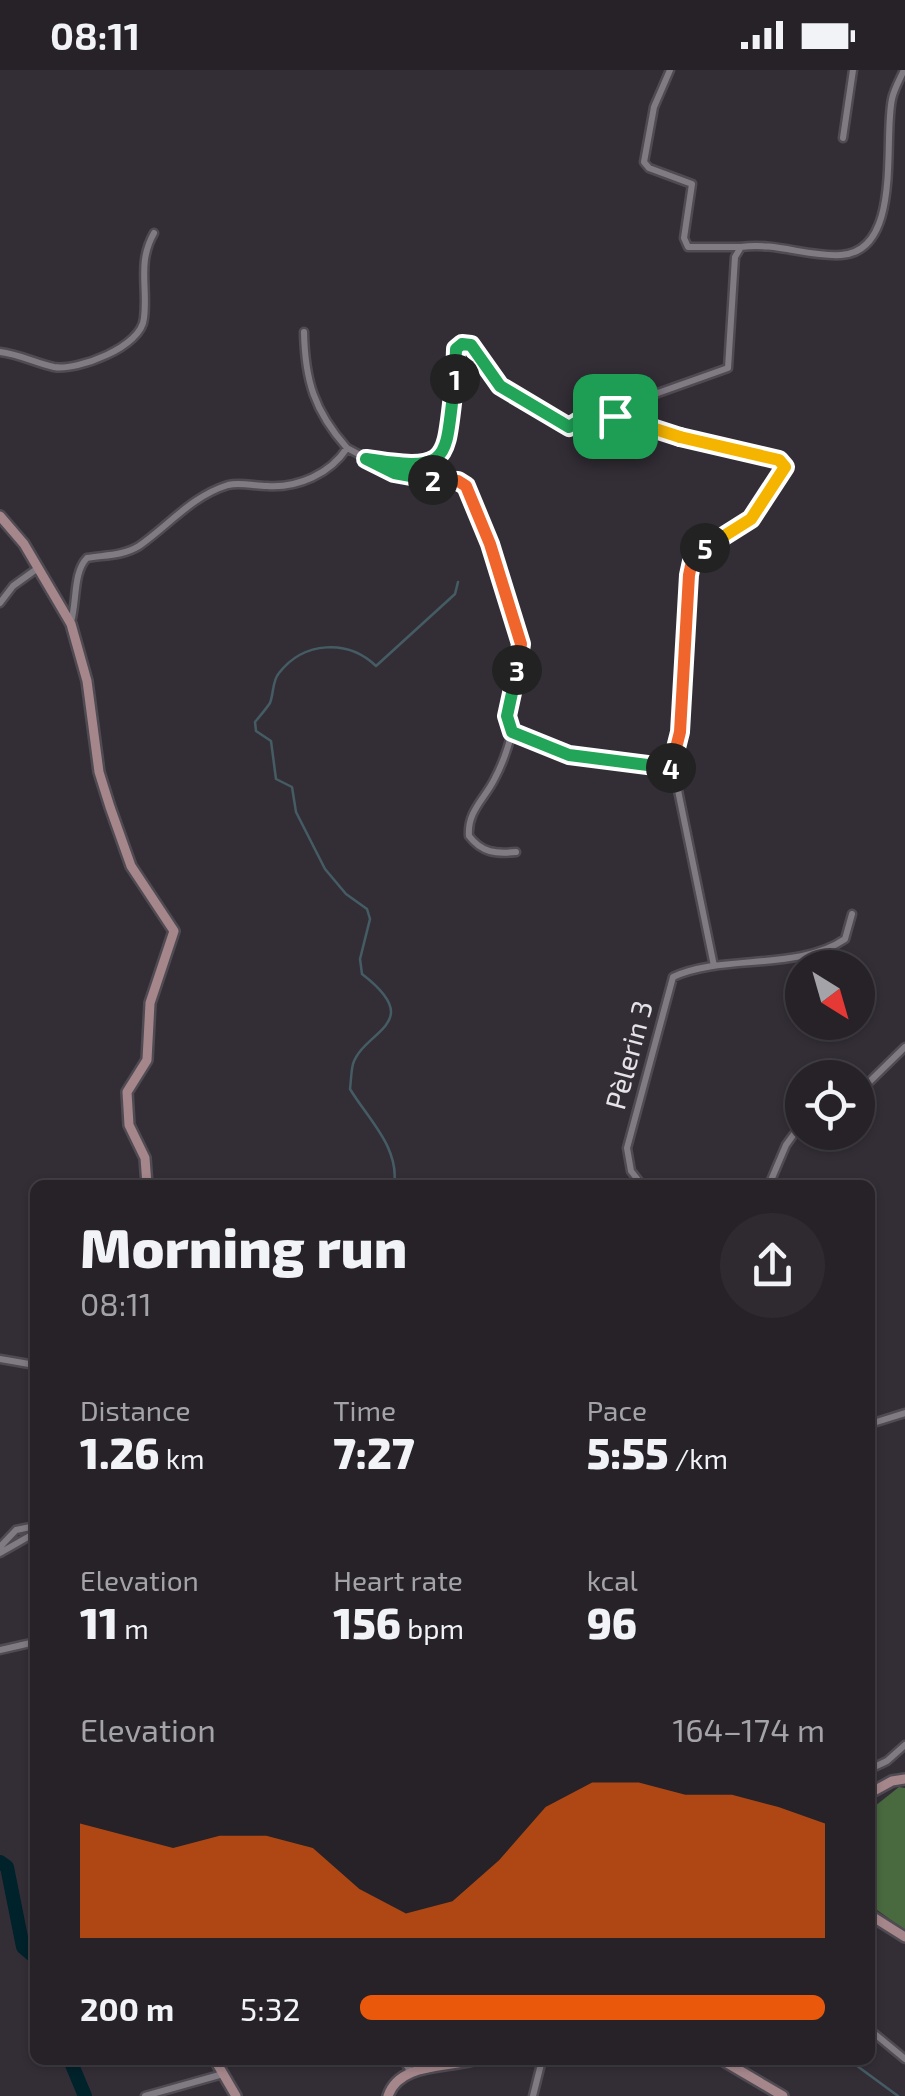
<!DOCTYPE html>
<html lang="en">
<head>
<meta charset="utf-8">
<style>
	body { margin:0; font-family:"Exo 2",sans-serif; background:#2e2a30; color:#f1f3f6; height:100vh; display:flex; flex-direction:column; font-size:38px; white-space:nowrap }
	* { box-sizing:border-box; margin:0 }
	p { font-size:32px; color:#a4a4a8 }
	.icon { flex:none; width:55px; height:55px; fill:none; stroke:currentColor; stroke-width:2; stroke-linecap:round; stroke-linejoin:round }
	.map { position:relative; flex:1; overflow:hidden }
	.details { position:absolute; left:30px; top:1110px; width:845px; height:885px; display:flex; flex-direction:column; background:#262228; border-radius:15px; box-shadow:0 2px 8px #0004,0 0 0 2px #423f45 }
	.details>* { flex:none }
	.needle { width:65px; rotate:143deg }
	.fabs { position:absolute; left:785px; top:880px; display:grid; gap:20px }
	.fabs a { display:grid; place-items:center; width:90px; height:90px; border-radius:50%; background:#262228; box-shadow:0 2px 8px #0004,0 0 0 2px #423f45; font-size:50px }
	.pin { position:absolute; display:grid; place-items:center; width:85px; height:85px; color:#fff; margin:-42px; border-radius:20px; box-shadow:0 5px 15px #0006 }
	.km { position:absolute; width:50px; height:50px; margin:-25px; border-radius:50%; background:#222; color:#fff; font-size:28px; line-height:50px; text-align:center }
	.round { display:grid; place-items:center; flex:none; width:105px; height:105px; border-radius:52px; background:#2e2a30 }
	.head { display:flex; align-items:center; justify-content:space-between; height:170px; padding:0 50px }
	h1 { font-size:55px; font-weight:800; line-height:75px }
	.stats { display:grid; grid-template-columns:repeat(3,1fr); gap:15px; height:170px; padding:10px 50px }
	.stats div { display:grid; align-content:center }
	.stats b { font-size:42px; font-weight:800 }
	.stats small { font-size:28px; font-weight:400 }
	.stats p { font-size:28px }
	.chart { height:280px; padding:20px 50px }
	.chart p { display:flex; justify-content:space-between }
	.chart svg { width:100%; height:180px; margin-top:10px; fill:#ea580c; opacity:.7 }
	ul { padding:0 50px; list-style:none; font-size:32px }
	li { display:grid; grid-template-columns:160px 120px 1fr; align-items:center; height:75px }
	li i { height:25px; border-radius:12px; background:#ea580c }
	.status { display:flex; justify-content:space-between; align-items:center; height:70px; padding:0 50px; background:#262228; direction:ltr }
	.status svg { height:28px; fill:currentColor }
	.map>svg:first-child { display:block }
	.forest { fill:#49693f }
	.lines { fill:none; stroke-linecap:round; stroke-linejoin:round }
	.stream { stroke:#455c64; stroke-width:2.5 }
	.river { stroke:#00222b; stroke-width:14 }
	.street-casing { stroke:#504b52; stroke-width:11 }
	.secondary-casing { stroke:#504b52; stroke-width:14 }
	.street { stroke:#807b83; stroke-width:6 }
	.secondary { stroke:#a4868b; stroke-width:9 }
	.split-1-casing { stroke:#fff; stroke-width:20 }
	.split-2-casing { stroke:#fff; stroke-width:20 }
	.split-3-casing { stroke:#fff; stroke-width:20 }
	.split-4-casing { stroke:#fff; stroke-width:20 }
	.split-5-casing { stroke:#fff; stroke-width:20 }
	.split-6-casing { stroke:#fff; stroke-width:20 }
	.split-7-casing { stroke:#fff; stroke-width:20 }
	.split-1 { stroke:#22a559; stroke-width:12 }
	.split-2 { stroke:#22a559; stroke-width:12 }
	.split-3 { stroke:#f0652b; stroke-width:12 }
	.split-4 { stroke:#22a559; stroke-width:12 }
	.split-5 { stroke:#f0652b; stroke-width:12 }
	.split-6 { stroke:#f5b400; stroke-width:12 }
	.split-7 { stroke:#f5b400; stroke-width:12 }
	.labels { text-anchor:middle; stroke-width:8; stroke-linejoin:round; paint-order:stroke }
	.street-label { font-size:28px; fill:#e6e3e8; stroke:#332e36 }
</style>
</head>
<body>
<div class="status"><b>08:11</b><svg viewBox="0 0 49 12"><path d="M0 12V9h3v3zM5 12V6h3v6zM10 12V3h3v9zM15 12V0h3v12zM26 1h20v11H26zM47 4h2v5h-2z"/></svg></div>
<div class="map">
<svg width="905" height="2026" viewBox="0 0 905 2026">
	<rect width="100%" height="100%" fill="#332e36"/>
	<path class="forest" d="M899 1717 905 1718V1860L870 1835V1740Z"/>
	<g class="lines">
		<path class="stream" d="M394 1115C400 1078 368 1049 350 1019 351 1011 351 1002 353 994 364 960 427 954 362 904L360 889 370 849 367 839 346 824 325 799 296 742 292 717 276 709 271 671 256 661 255 652C260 646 266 639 270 633 274 623 272 611 279 603 304 571 348 569 376 596L455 524 458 512
			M849 1990 898 2026"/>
		<path class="river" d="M0 1792 7 1797 23 1877 35 1887
			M70 1990 85 2026"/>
		<g class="street-casing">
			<path id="street" d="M670 0 654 37 644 92 649 98 692 114 684 168 688 177H740
				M843 68 853 0
				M304 262C305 310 314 341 347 378
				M0 282C19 284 35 293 54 297 77 301 142 277 144 248 148 217 137 193 154 163
				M615 345 627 317 655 324 728 298 735 187 741 177C776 172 807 187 841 185 903 181 883 70 892 29 894 19 900 9 904 0
				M371 392 394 403 458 411 466 416 489 475 521 574 508 659 569 685 673 698
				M0 533 13 516 38 498
				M71 552C77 532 73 502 87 488 104 485 123 486 139 476 169 455 192 426 228 415 240 412 255 416 267 416 298 418 330 404 347 378 362 387 374 390 392 393 404 395 419 400 431 393 455 378 457 306 456 279L462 274C484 277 484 301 498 315 516 331 547 347 569 357 606 329 654 358 693 372L704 371 779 390 785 397C769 419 757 446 735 462 716 476 695 479 689 505L680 663 672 691 714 896
				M512 662C508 678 503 693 495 708 485 729 467 741 469 766 482 783 496 784 516 782
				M858 1023 905 977
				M642 1115 631 1101 627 1078 673 907C722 884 799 901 845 869L852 844
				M769 1115 786 1075 802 1053
				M0 1289 35 1295
				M870 1354 905 1343
				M0 1477 16 1460 35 1456
				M0 1483 35 1463
				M0 1580 35 1572
				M870 1699 887 1691 905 1675
				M870 1960 905 1989
				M403 1990 411 2002
				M145 2026 223 2004
				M533 2026 542 1990"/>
		</g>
		<g class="secondary-casing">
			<path id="secondary" d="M0 446 24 474 71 554 87 611 99 702 110 737 131 796 174 861 150 933 147 990 127 1022 129 1055 145 1088 147 1115
				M870 1723 892 1711 905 1709
				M870 1845 905 1867
				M215 1990 236 2026
				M722 1990 783 2026
				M388 2026C399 1993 445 1998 473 1990"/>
		</g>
		<use href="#street" class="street"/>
		<use href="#secondary" class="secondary"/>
	</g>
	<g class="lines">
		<g class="split-1-casing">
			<path id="split-1" d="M455 309 456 279 462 274 471 275 500 316 569 357 588 345 615 346"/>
		</g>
		<g class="split-2-casing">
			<path id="split-2" d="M433 410 394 403 366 389C455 403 444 390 455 309"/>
		</g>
		<g class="split-3-casing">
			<path id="split-3" d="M433 410 458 411 466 416 490 474 521 574 517 600"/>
		</g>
		<g class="split-4-casing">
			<path id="split-4" d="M517 600 507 646 512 662 569 685 671 698"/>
		</g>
		<g class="split-5-casing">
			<path id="split-5" d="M671 698 680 662 689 505 692 491 705 478"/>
		</g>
		<g class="split-6-casing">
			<path id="split-6" d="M680 367 779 390 785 397 751 449 705 478"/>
		</g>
		<g class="split-7-casing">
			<path id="split-7" d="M615 346 680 367"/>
		</g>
		<use href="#split-1" class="split-1"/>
		<use href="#split-2" class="split-2"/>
		<use href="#split-3" class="split-3"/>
		<use href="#split-4" class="split-4"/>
		<use href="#split-5" class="split-5"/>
		<use href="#split-6" class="split-6"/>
		<use href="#split-7" class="split-7"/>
	</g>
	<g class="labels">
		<g class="street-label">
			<text transform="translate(629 985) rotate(-75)" y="10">Pèlerin 3</text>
		</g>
	</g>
</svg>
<div class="fabs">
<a><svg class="needle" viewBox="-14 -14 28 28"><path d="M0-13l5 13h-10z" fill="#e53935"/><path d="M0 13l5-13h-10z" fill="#a4a4a8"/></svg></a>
<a><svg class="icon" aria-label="locate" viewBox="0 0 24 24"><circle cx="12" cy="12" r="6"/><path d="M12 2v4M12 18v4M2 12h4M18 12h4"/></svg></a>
</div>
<div class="pin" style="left:615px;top:346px;background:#1e9e55"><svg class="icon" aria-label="arrive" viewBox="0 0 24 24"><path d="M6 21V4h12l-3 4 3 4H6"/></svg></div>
<b class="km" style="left:455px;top:309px">1</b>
<b class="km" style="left:433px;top:410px">2</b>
<b class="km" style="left:517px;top:600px">3</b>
<b class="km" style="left:671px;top:698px">4</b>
<b class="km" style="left:705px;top:478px">5</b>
<section class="details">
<div class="head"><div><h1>Morning run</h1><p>08:11</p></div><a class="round"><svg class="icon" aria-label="share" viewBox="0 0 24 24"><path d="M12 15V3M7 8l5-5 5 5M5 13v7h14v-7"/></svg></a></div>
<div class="stats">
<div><p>Distance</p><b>1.26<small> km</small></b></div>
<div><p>Time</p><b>7:27</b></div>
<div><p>Pace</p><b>5:55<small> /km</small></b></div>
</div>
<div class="stats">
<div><p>Elevation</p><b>11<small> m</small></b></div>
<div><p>Heart rate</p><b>156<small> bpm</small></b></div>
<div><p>kcal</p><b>96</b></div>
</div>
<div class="chart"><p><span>Elevation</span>164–174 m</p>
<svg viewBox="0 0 160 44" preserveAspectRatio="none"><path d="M0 44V16L10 19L20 22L30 19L40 19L50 22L60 32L70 38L80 35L90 25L100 12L110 6L120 6L130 9L140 9L150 12L160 16V44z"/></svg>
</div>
<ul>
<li><b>200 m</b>5:32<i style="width:100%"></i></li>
</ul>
</section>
</div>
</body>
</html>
